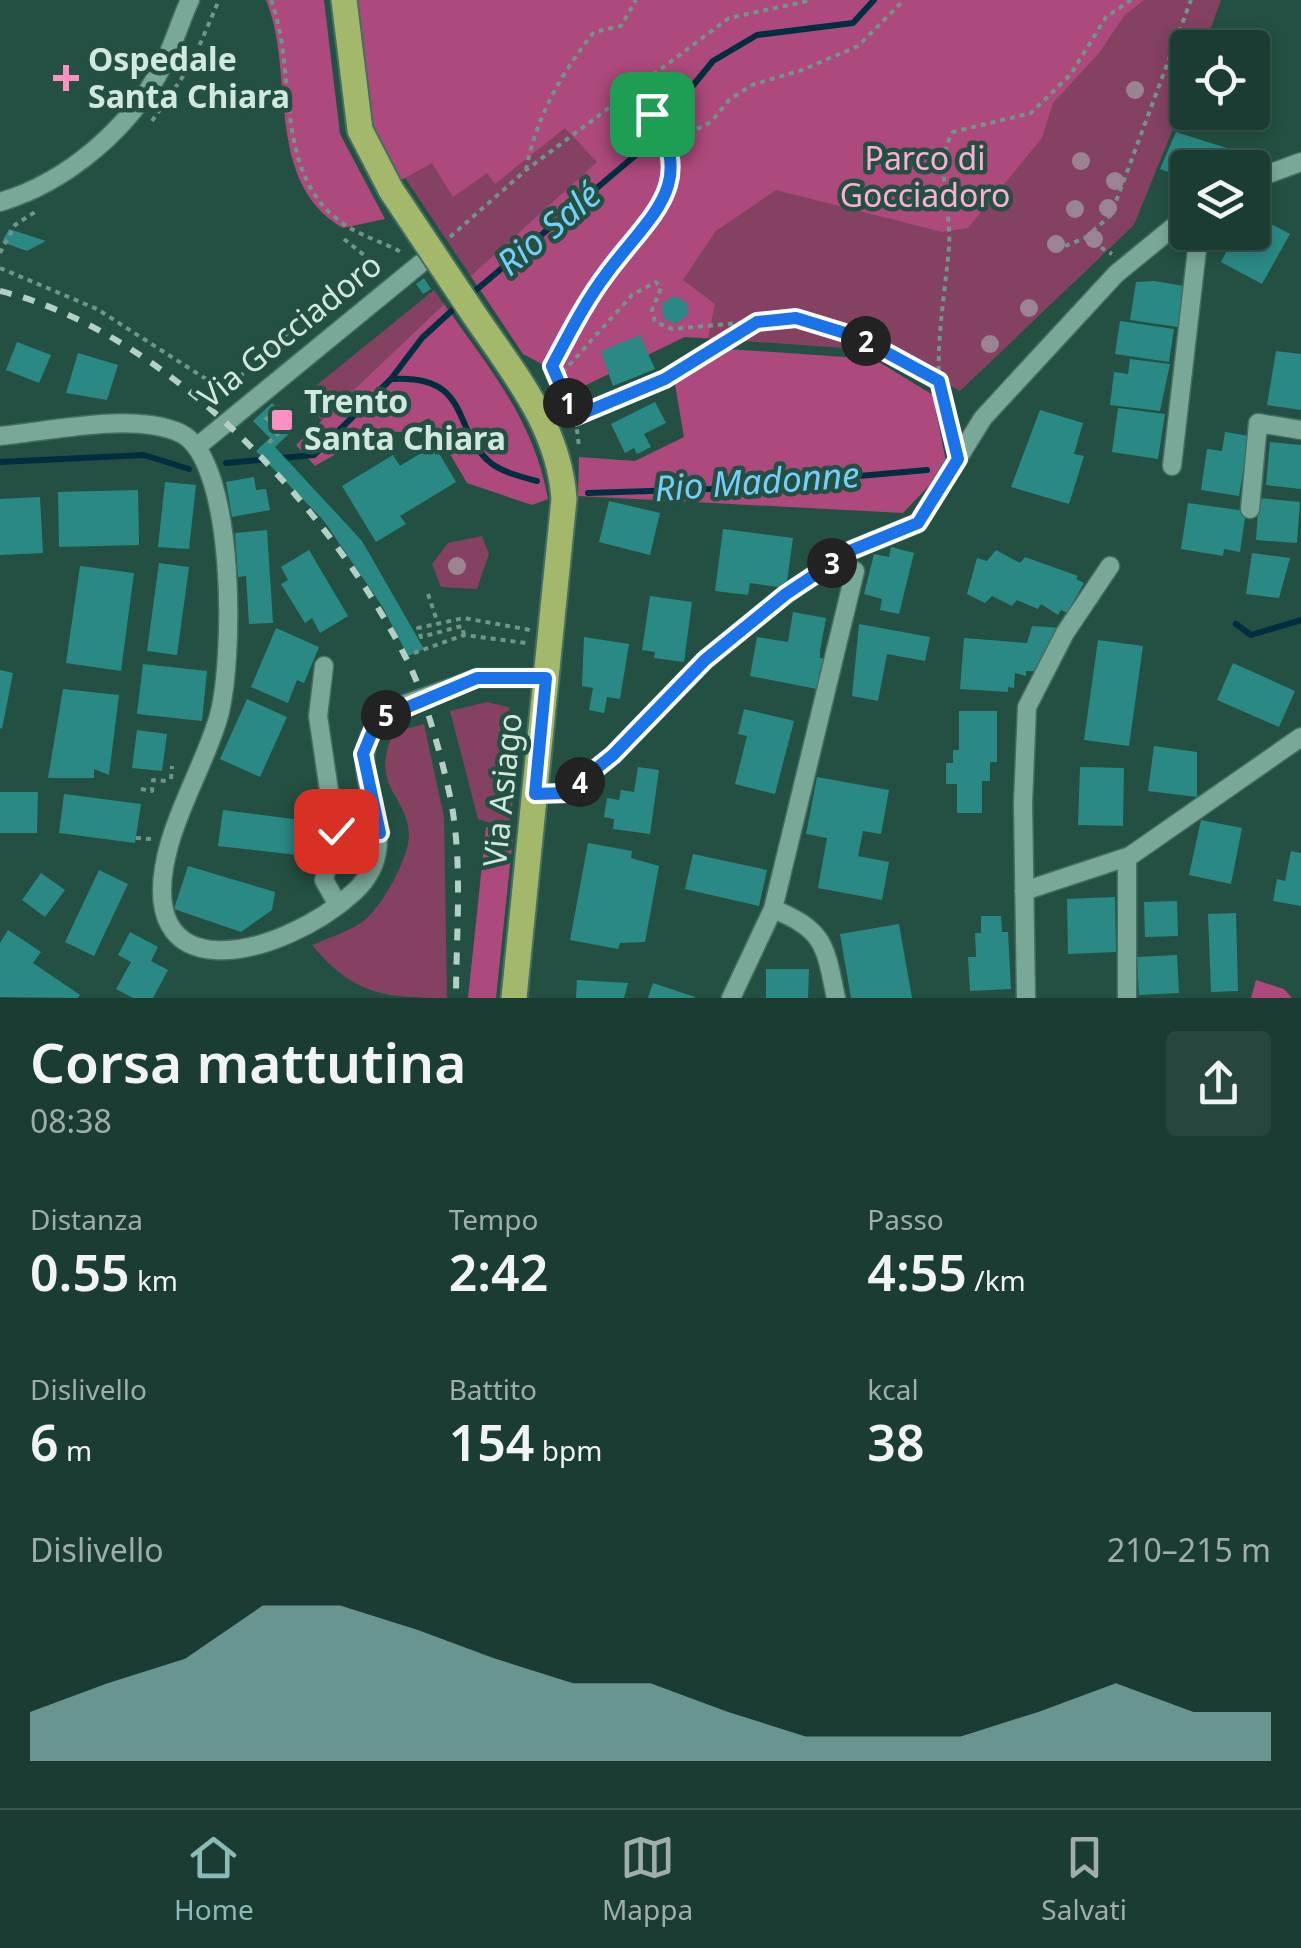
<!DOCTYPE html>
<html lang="it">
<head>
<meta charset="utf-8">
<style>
	body { margin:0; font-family:"Noto Sans",sans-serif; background:#27473e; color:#f1f3f6; height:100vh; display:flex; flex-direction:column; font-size:38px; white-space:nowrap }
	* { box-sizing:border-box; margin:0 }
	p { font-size:32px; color:#9fadac }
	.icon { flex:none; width:55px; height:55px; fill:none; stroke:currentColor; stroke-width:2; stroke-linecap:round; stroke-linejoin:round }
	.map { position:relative; height:998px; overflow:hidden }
	.sheet { display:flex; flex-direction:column; background:#1a3c32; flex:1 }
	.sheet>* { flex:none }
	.tools { position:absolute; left:1170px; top:30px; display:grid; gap:20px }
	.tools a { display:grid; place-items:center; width:100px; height:100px; border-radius:10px; background:#1a3c32; box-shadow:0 5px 15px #0003,0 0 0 2px #38564d; font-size:50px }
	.pin { position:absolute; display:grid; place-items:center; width:85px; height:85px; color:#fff; margin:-42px; border-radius:20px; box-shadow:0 5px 15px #0006 }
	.km { position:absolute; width:50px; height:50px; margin:-25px; border-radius:50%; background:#222; color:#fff; font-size:28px; line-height:50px; text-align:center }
	.round { display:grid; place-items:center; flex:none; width:105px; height:105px; border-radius:10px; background:#27473e }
	.summary { display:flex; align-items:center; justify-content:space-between; height:170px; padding:0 30px }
	h1 { font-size:55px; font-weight:600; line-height:75px }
	.figures { display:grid; grid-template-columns:repeat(3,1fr); gap:15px; height:170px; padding:10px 30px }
	.figures div { display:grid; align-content:center }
	.figures b { font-size:50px; font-weight:600 }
	.figures small { font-size:28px; font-weight:400 }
	.figures p { font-size:28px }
	.chart { height:280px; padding:20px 30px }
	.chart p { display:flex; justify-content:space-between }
	.chart svg { width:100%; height:180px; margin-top:10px; fill:#8bbbb9; opacity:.7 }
	.menu { display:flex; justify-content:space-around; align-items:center; height:140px; border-top:2px solid #38564d; background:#1a3c32; font-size:28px; color:#9fadac }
	.menu a { display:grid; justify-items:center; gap:5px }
	.menu .active { color:#8bbbb9 }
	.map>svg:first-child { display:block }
	.green { fill:#844162 }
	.forest { fill:#ad497c }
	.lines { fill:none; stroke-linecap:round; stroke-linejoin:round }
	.stream { stroke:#002e41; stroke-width:6 }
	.building { fill:#2b8985 }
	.minor-casing { stroke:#456e63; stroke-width:21 }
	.major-casing { stroke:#456e63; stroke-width:29 }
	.path { stroke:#719589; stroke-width:4; stroke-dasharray:5 5; stroke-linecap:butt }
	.minor { stroke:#7aa898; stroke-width:18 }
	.major { stroke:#a3b86a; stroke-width:25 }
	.rail { stroke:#b4d0c6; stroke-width:6; stroke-dasharray:12 12; stroke-linecap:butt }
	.minor-bridge-casing { stroke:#456e63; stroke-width:21; stroke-linecap:butt }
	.major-bridge-casing { stroke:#456e63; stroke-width:29; stroke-linecap:butt }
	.minor-bridge { stroke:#7aa898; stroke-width:18 }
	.major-bridge { stroke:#a3b86a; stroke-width:25 }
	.tree { fill:#9b8491 }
	.route-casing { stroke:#fff; stroke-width:20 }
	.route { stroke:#1a73e8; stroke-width:12 }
	.poi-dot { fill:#fc8fc3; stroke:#235042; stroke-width:4 }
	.labels { text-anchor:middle; stroke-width:9; stroke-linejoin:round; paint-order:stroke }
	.poi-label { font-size:32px; font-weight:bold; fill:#d0e8df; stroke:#235042; text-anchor:start }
	.park-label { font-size:32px; fill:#feaed2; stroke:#235042 }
	.street-label { font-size:32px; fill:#d0e8df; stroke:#235042 }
	.water-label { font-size:35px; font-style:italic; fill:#77cff9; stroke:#235042 }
</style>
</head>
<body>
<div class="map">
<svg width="1301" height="998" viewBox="0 0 1301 998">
	<rect width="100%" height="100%" fill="#235042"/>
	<path class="green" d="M356 0H1221L1204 47 1188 48 1187 94 1134 225 960 391 887 351 685 337 584 386 523 354 405 178 394 184Z
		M434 290 444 304 322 421 305 402 316 394 312 389Z
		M482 536 489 554 477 589 441 587 432 564 448 543Z
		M487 702 508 707 522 732 509 829 478 819 450 711Z
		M424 724 444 817 447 998C384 998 354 995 312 945 328 938 348 932 362 922 381 909 409 858 409 835 408 795 368 786 394 732Z"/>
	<path class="forest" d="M266 0H324L340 134 385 219 343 228C263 182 296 72 266 0Z
		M356 0H1144L1124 16 1099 53 1053 103 1042 138 968 228 942 232 776 190 716 231 683 280 715 304 708 338 684 337 584 386 523 354 471 276 597 162 565 128 495 184 487 173 453 197 432 163 394 184C366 127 363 62 356 0Z
		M444 304C489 368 534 420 548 499L532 505 467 483 429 418 402 432 376 431 315 466 296 445Z
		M713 348 874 359 933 395 947 467 903 513 578 496 579 457 635 461 684 437 672 367Z
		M486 827 513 836 496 998H468Z
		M1256 980 1284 989 1292 998H1251Z"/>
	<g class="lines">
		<path class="stream" d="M469 296 637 154 713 61 757 35 853 23 874 0
			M391 379C474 374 450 431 492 464 505 473 522 477 537 481
			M0 462 144 455 189 469
			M226 463 314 455 391 379 422 338 459 304
			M588 493 711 489 927 470
			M1236 624 1251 635 1301 620"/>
	</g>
	<path class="building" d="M1176 132 1233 150 1227 168H1188V179L1160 169Z
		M1252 214 1290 234 1262 284 1221 262 1236 232H1252Z
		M9 229 15 231 46 241 27 251 2 242Z
		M424 278 431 289 423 294 416 284Z
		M1154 281 1184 286 1178 327 1130 320 1136 282Z
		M675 296 687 303 688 315 675 324 663 318 662 303Z
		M1120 321 1174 329 1169 362 1115 354Z
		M640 335 655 369 613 386 601 351Z
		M17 342 51 355 39 383 6 370Z
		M1276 351 1301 354V410L1267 405Z
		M78 353 118 365 107 400 66 393Z
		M1130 359 1170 364 1160 411 1110 405 1114 372 1128 374Z
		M655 402 666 423 644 434 651 447 637 454 634 448 625 453 611 424Z
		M272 403 296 427 275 447 362 541 424 649 408 656 382 606 324 521 256 451 270 438 253 421Z
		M1118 408 1165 414 1158 459 1112 452Z
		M1040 410 1083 423 1074 454 1084 456 1069 504 1011 487Z
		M1225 432 1249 436 1239 496 1201 490 1207 449 1222 451Z
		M1270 442 1301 445V489L1266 485Z
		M434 445 456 482 400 516 406 524 376 542 342 486 393 455 400 466Z
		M254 477 256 490 266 489 270 510 232 517 226 482Z
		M165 482 196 485 189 549 158 547Z
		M138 490 139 545 59 547 58 492Z
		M40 497 43 553 0 555V499Z
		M1259 498 1300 502 1297 543 1256 540Z
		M609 501 660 513 650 555 599 542Z
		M1188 503 1246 511 1240 552 1224 549 1223 556 1181 549Z
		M723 529 793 538 786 588 750 583 748 595 715 591Z
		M267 530 273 623 249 624 246 576 238 577 235 533Z
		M891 547 914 553 899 614 880 610 882 599 864 594 874 554 889 557Z
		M309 550 348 616 320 633 312 618 305 623 281 584 288 580 281 567Z
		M996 550 1020 563 1025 557 1078 576 1076 579 1084 583 1067 613 1061 610 1058 615 1041 604 1038 609 1017 600 1012 606 992 596 985 603 967 594 977 558 987 561Z
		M1252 553 1290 558 1279 598 1246 594Z
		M159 563 189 567 177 655 147 651Z
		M80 566 134 573 121 671 66 663Z
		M650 596 692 602 684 662 654 658 655 652 642 650Z
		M793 612 826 618 820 651V658L830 659 828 671 820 669 817 689 750 676 757 637 788 642Z
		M859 624 930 637 925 661 887 654 878 701 852 696Z
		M1032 626 1061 628 1039 671H1026V676L1015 673 1014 688 1008 687V692L960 689 964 638 1027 643Z
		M276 628 319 647 304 683 297 680 288 703 251 687Z
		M584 637 629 644 620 699 607 697 604 713 589 710 593 688 582 686Z
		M1098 640 1143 646 1129 746 1084 740Z
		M1233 663 1295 691 1279 727 1217 700Z
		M143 664 207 671 202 721 137 714Z
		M0 670 13 673 2 729 0 728Z
		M63 689 119 695 109 775 94 769V778H48Z
		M247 699 287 717 260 777 220 759Z
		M744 709 794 721 775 794 735 784 747 736 738 734Z
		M959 711H997V762H990V781H982V813H957V784H946V763H953V750H959Z
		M137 730 167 734 162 771 132 768Z
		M1154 746 1197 752V797L1148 791Z
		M638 767 659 770 650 834 613 829 614 819 604 817 607 798 619 800 621 790 634 792Z
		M1080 767 1124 768 1123 826 1078 825Z
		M817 777 889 790 881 834 863 831 858 856 889 862 882 900 818 888 827 838 806 834Z
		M0 792H38L37 833H0Z
		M64 794 141 804 135 843 59 833Z
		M223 810 301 820 297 855 218 846Z
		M1201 820 1242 828 1231 884 1189 875Z
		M588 843 632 851 631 858 659 866 645 942 620 943 618 949 570 940Z
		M1291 851 1301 853V906L1273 901 1277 879 1285 881Z
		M693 854 767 870 759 906 685 889Z
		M188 866 275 892 272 910 241 932 174 909Z
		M99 870 128 884 94 956 65 942Z
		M41 873 65 890 45 917 22 900Z
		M1115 897 1116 952 1068 954 1067 899Z
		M1177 901 1178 936 1145 937 1144 902Z
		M1236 913 1238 991 1211 992 1208 914Z
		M981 916H1001L1002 932H1008L1011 989 970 991 968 957H976L975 933H981Z
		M899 924 912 998H851L840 934Z
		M8 930 41 952 33 963 80 995 78 998 0 997V943Z
		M130 932 158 947 151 961 168 970 153 998H133L116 989 131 962 118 955Z
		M1177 955 1179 993 1139 995 1137 957Z
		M766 969H809L808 998H766Z
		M577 980 628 983 624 998H576Z
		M653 983 695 997 694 998H648Z"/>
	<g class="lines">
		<g class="minor-casing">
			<path id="minor" d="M1252 180 1301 162
				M0 202C68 182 131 127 163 65 174 44 180 21 190 0
				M0 436C51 431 134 412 180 433 237 459 235 669 217 722 204 763 182 801 170 842 125 998 282 958 354 892 422 830 314 756 400 706
				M198 446 420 264
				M1172 466 1199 232
				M1250 509 1258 423 1301 430
				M324 666 318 716 335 831 380 833
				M450 688 477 678H547
				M535 794 565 793 613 755 705 660 786 594 852 550 918 523 983 418 1116 274 1188 215
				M335 831 324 880 338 905
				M1024 891 1130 856 1301 737
				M773 909C825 930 825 945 836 998
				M731 998 773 909 855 571
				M1026 998 1023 803 1027 707 1065 633 1110 566
				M1127 998V857"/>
		</g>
		<g class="major-casing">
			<path id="major" d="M344 0 360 130 391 190
				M473 313C513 372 559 426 564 499L514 998"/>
		</g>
		<path class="path" d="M271 0C298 70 272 172 341 222 360 236 383 242 403 253
			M630 91C710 166 657 206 607 273 585 302 569 334 551 366L554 374 564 371 632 295 656 282 661 288 652 310 655 322 672 329 796 318 859 337 939 381 950 432
			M152 121 191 65 219 0
			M670 142 711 122 729 100 752 85 802 70 858 46 904 0
			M526 170C536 117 561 74 594 32L621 26 636 0
			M450 237 526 170 729 18 812 0
			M1085 238 1111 215 1191 0
			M344 239 369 259
			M1065 246 1085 238 1112 254
			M0 253 15 225 35 212
			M0 268 97 309 231 395
			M350 293 379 266
			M554 374 576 422 579 447
			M939 381C937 334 945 294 949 247 952 211 933 163 953 132L1031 113 1071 74 1106 17 1131 0
			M225 390 369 259 381 268
			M265 417 280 431
			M574 417 665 379 753 325
			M269 443 285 426 281 421 287 415 278 407
			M428 594 438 624
			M464 635 462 626 421 637 418 628 464 618 530 630
			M414 653 464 635 526 643
			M171 779 172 766
			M141 789 152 791 153 780 167 781
			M136 838 151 839"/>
		<use href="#minor" class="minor"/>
		<use href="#major" class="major"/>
		<path class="rail" d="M0 291C169 332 335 513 409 664 426 699 443 762 451 801 463 864 456 934 456 998"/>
		<g class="minor-bridge-casing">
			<path id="minor-bridge" d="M400 706 450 688"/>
		</g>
		<g class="major-bridge-casing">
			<path id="major-bridge" d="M391 190 473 313"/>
		</g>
		<use href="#minor-bridge" class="minor-bridge"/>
		<use href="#major-bridge" class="major-bridge"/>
	</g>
	<g class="tree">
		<circle cx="1135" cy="90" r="9"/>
		<circle cx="1081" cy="161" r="9"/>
		<circle cx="1115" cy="181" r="9"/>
		<circle cx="1108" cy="208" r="9"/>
		<circle cx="1075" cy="209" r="9"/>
		<circle cx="1094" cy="239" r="9"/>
		<circle cx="1056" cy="244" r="9"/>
		<circle cx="1029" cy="308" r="9"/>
		<circle cx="990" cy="344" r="9"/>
		<circle cx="457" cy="566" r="9"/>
	</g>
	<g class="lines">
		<g class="route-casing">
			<path id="route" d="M336 831 380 833 363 754 377 720 477 678H546L535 794 566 793 613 755 705 660 786 594 852 550 918 523 958 459 939 381 858 337 796 318 757 322 665 379 574 417 552 366C569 334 585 302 607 273 648 217 699 185 652 114"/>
		</g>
		<use href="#route" class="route"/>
	</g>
	<g class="poi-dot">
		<path d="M61 63h10v10h10v10h-10v10h-10v-10h-10v-10h10z"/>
		<rect x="270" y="408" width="24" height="24" rx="5"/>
	</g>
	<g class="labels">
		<g class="poi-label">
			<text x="88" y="71">Ospedale<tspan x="88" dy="37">Santa Chiara</tspan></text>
			<text x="304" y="413">Trento<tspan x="304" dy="37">Santa Chiara</tspan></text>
		</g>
		<g class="park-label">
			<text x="925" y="170">Parco di<tspan x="925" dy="37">Gocciadoro</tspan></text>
		</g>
		<g class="street-label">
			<text transform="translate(290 331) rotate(-39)" y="11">Via Gocciadoro</text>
			<text transform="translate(503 790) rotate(-84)" y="11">Via Asiago</text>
		</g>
		<g class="water-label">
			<text transform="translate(549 229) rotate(-40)" y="12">Rio Salé</text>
			<text transform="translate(757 482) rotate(-4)" y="12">Rio Madonne</text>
		</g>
	</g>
</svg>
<div class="tools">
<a><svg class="icon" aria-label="locate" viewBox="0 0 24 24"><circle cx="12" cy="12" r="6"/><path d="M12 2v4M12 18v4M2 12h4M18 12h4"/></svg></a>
<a><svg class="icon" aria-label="layers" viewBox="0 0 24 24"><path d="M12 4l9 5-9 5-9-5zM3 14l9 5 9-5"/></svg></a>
</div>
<div class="pin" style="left:652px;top:114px;background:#1e9e55"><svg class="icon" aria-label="arrive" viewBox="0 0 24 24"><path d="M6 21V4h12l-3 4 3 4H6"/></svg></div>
<div class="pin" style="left:336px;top:831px;background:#d93025"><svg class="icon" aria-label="check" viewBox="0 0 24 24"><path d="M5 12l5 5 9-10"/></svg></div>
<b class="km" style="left:568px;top:403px">1</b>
<b class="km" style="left:866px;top:341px">2</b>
<b class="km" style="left:832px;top:563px">3</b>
<b class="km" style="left:580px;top:782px">4</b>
<b class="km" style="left:386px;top:715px">5</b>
</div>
<section class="sheet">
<div class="summary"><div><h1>Corsa mattutina</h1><p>08:38</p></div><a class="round"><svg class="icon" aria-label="share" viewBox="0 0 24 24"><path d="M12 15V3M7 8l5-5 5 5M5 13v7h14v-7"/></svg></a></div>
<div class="figures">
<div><p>Distanza</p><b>0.55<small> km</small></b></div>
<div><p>Tempo</p><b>2:42</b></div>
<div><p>Passo</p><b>4:55<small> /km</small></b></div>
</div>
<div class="figures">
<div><p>Dislivello</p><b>6<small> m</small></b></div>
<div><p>Battito</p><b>154<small> bpm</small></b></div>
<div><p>kcal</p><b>38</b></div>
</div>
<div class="chart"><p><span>Dislivello</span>210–215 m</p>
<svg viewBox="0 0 160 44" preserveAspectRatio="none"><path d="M0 44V32L10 25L20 19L30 6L40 6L50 12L60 19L70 25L80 25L90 32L100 38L110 38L120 38L130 32L140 25L150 32L160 32V44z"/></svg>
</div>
</section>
<nav class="menu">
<a class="active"><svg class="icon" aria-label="home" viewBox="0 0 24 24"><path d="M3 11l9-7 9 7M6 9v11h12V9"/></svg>Home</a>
<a><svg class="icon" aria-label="map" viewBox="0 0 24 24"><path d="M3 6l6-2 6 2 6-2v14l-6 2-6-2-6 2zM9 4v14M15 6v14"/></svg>Mappa</a>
<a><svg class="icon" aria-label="saved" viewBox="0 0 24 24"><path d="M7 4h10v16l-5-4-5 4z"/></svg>Salvati</a>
</nav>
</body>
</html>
